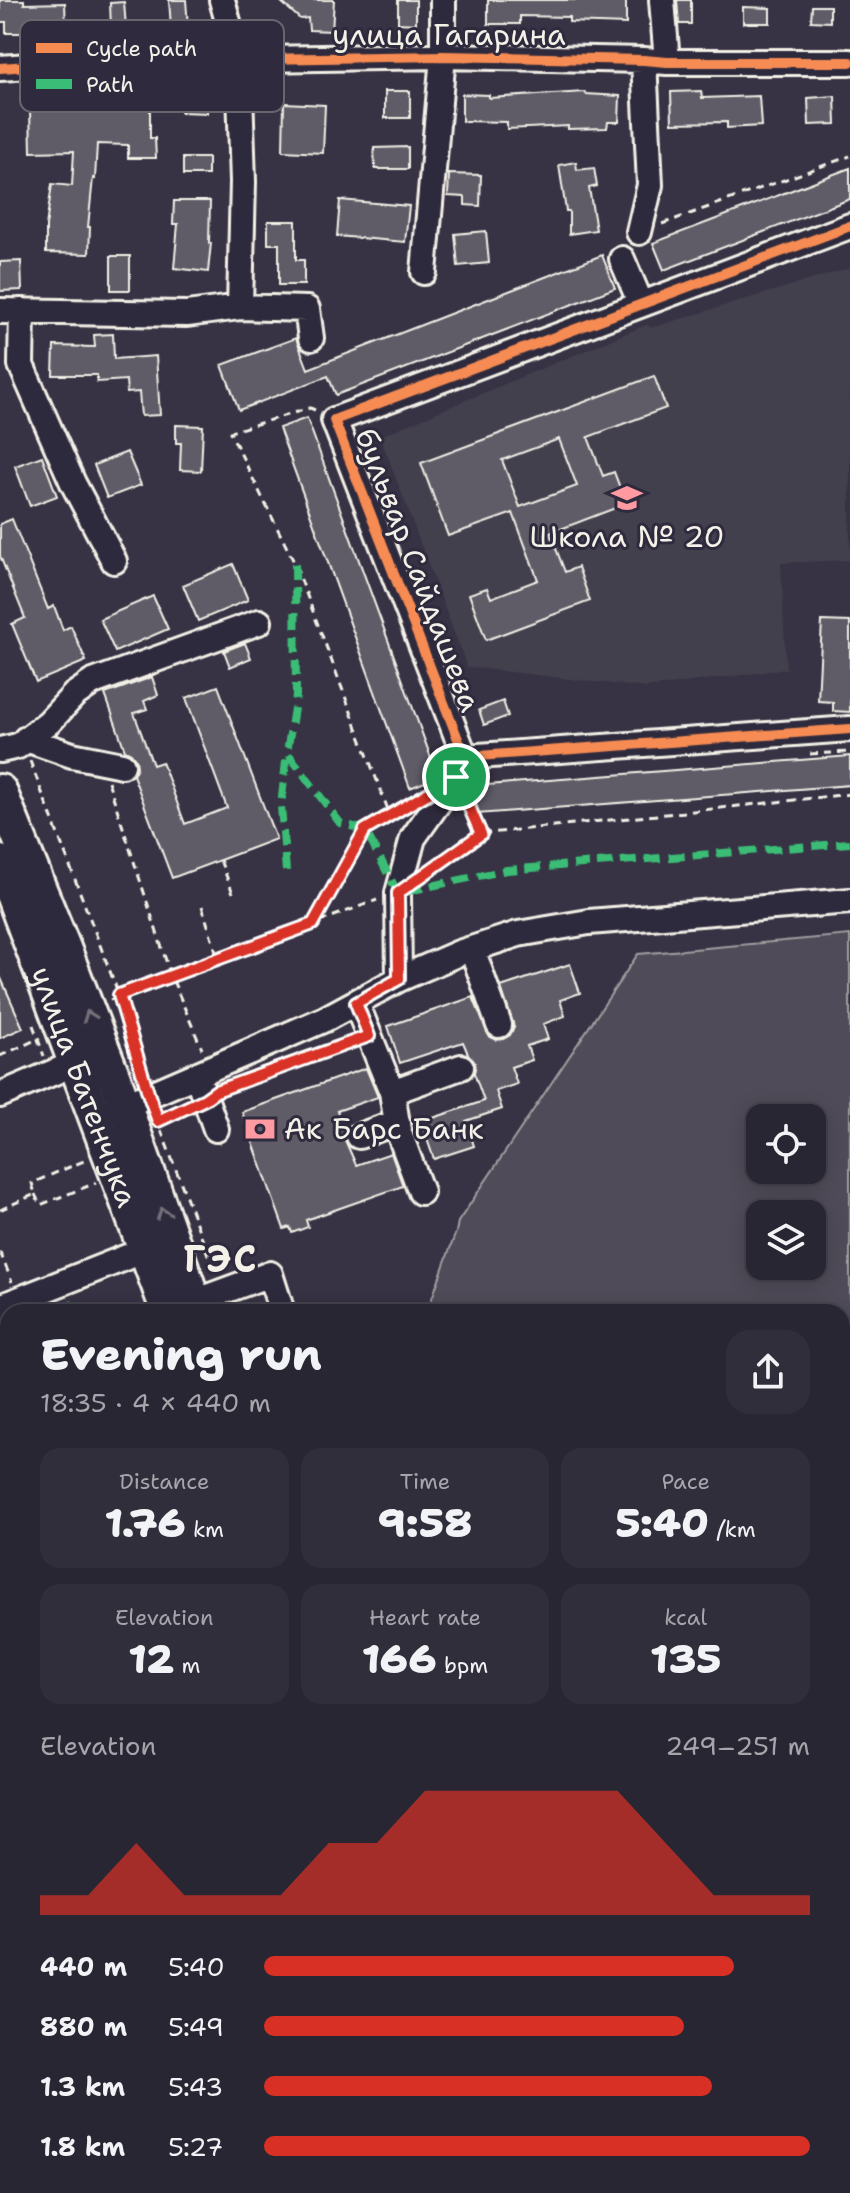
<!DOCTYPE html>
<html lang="en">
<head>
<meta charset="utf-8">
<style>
	body { margin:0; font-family:"Shantell Sans",sans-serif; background:#312e3b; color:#f1f3f6; height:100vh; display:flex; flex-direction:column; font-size:30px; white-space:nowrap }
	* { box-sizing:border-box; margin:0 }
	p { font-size:26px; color:#a5a5ac }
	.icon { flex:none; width:44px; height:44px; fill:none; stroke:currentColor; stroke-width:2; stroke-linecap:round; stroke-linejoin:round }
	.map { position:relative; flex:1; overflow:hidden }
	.panel { position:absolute; left:0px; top:1304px; width:850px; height:890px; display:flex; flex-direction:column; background:#292633; border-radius:24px 24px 0 0; box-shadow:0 4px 20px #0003,0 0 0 2px #45434e }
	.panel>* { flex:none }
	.tools { position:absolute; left:746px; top:1104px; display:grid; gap:16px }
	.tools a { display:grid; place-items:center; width:80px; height:80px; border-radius:16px; background:#292633; box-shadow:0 4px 20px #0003,0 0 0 2px #45434e; font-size:40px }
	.pin { position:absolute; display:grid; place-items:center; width:68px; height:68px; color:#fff; margin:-34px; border:4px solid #fff; border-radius:50%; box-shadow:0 2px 8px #0007 }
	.round { display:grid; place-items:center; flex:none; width:84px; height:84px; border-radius:24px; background:#312e3b }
	.headline { display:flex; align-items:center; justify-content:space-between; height:136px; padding:0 40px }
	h1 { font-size:44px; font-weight:800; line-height:60px }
	.figures { display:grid; grid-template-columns:repeat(3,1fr); gap:12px; height:136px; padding:8px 40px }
	.figures div { display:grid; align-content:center; border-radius:20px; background:#312e3b; text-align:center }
	.figures b { font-size:40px; font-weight:800 }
	.figures small { font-size:22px; font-weight:400 }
	.figures p { font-size:22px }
	.chart { height:224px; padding:16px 40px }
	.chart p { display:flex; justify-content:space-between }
	.chart svg { width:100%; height:144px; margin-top:8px; fill:#d93025; opacity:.7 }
	ul { padding:0 40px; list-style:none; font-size:26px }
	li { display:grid; grid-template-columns:128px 96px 1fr; align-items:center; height:60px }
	li i { height:20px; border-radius:10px; background:#d93025 }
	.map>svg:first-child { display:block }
	.built { fill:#433f4e }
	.green { fill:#504b59; stroke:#a29ea0; stroke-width:2; fill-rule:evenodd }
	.building { fill:#5f5c67; stroke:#f4f1e8; stroke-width:2; fill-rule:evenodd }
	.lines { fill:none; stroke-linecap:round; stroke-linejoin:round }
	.minor-casing { stroke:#f4f1e8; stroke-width:30 }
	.major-casing { stroke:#f4f1e8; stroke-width:38 }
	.path { stroke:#f4f1e8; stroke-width:3; stroke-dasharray:8 6; stroke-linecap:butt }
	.minor { stroke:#2f2a3d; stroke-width:24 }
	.major { stroke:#2f2a3d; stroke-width:32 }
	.tram { stroke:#f4f1e8; stroke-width:2 }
	.quiet { stroke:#3abd76; stroke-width:8; stroke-dasharray:16 8; stroke-linecap:butt }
	.cycleway-casing { stroke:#2f2a3d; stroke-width:15 }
	.cycleway { stroke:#f68b52; stroke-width:10 }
	.oneway { stroke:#747079 }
	.route-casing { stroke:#fff; stroke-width:16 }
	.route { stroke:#d93025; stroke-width:10 }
	.labels { text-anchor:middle; stroke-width:6; stroke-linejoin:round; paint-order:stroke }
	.street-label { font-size:30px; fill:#f4f1e8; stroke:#2f2a3d }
	.poi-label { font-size:30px; fill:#f4f1e8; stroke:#2f2a3d }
	.district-label { font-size:38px; font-weight:bold; letter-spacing:2px; fill:#f4f1e8; stroke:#2f2a3d }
	.key { fill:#2f2a3d; stroke:#6a6670; stroke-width:2 }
	.key-label { font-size:22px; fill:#f4f1e8 }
</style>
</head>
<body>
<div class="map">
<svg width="850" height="2193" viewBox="0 0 850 2193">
	<rect width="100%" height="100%" fill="#373244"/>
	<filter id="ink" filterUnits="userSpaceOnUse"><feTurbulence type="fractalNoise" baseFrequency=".0125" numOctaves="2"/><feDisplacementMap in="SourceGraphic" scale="16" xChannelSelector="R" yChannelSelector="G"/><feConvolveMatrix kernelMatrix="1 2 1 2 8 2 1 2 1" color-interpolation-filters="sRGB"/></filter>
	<g filter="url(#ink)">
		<path class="built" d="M850 268V560L781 563 786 669 647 688 467 667 380 436 648 324 650 328Z"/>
		<path class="green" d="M850 935V1380L842 1395V1312H427L456 1232 458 1222 638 954ZM760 1118H812V1170H760ZM760 1214H812V1266H760Z
			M850 1392V1469L842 1476V1407Z"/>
		<path class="building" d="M0 0H24V4L65 3 66 29 25 30V33H6V22H0Z
			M169 0H186L188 26 171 27Z
			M279 0H334L332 31 309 30 308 18 300 19Z
			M398 0H416V24L398 23Z
			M488 0H626V24L569 22V17L520 16V24H488Z
			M677 0H691V24H679Z
			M124 2 126 28H111L110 3Z
			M812 6H830V22L811 21Z
			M743 7 770 8V23H743Z
			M385 91H410V118H385Z
			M701 91 702 98 759 96 761 126 727 128V122L672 123 671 92Z
			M585 92 586 94 620 96 619 122H608L607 128 568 129V126L507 129V122L462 121V94L489 95V98Z
			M835 96 836 124 809 125 808 98Z
			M182 97 208 98 207 113 181 112Z
			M123 99H150V138H155L156 158H128V145L97 144 95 179 93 178 88 227H90L89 254 46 253V226L52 184 72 186 74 151 31 152 30 108 63 107V110L123 111Z
			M284 103 325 105 323 153 283 151Z
			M408 147V169H375L374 148Z
			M183 158H208V175H183Z
			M576 162 577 170 594 168 597 186 589 188 596 230 569 234V211H566L559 165Z
			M850 168V199L664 270 653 243Z
			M449 174 481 175 480 206 465 205V197L448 196Z
			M340 200 409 206 405 242 337 236Z
			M174 201H210L209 243H211L208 272 174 268 178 224H173Z
			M268 221H296V260H304V285H279V244H268Z
			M486 231 489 263 458 266 455 234Z
			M602 255 615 288 336 395 328 376 239 410 222 365 296 338 308 369Z
			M111 256H130V290H111Z
			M21 261 22 290 0 291V262Z
			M113 334 114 359 156 356 160 415 141 416 139 392 127 393 126 380 97 382V375H53L54 346 95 347 94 335Z
			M654 376 666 408 588 437 603 476 614 472 626 504 550 533 565 572 578 567 590 601 486 640 469 594 487 588 491 598 538 580 513 513 448 536 421 463ZM559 439 577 486 520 507 502 460Z
			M307 418 438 777 410 788 279 428Z
			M176 425 203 426 201 471 180 470 181 443H176Z
			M127 452 141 485 107 498 94 465Z
			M42 456 57 496 30 506 15 466Z
			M12 519 48 609 54 606 63 630 71 626 86 661 36 682 12 624 25 618 0 556V524Z
			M233 564 248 600 198 621 183 585Z
			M153 596 168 629 115 652 100 619Z
			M822 621 850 622V712L833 711V702L818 701Z
			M245 643 251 658 230 667 224 651Z
			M152 677 158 695 144 701 147 709 134 713 153 765 162 762 185 824 227 808 186 698 218 686 276 839 172 878 133 775 137 767 136 760 131 753 125 750 105 694Z
			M503 701 508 716 484 725 479 710Z
			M850 756V785L477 814 475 786Z
			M570 964 580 993 560 1000 565 1016 543 1024 548 1039 527 1046 532 1060 511 1067 517 1084 496 1091 502 1109 466 1121 474 1146 434 1159 421 1122 484 1101 474 1073 475 1063 468 1054 463 1042 400 1063 388 1026 473 997 489 1036 496 1040 503 1039 510 1035 514 1027 501 987Z
			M0 976 23 1028 0 1038Z
			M366 1068 378 1097 337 1111 344 1133 345 1140 356 1165 391 1153 403 1186 306 1220 308 1227 292 1233 290 1227 284 1229 242 1112Z"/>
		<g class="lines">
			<g class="minor-casing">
				<path id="minor" d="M222 0 239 61 243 182 240 307
					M662 0 667 62
					M0 68 86 62 443 56 644 60 667 62H850
					M850 226 334 420 465 757 850 729
					M639 232 650 185 644 60
					M622 259 641 304
					M424 272 443 56V0
					M0 311 187 314 240 307 307 309 311 338
					M22 311 21 365 73 483 114 561
					M26 739 72 755 122 765
					M0 750 18 746 49 722 74 695 93 682 259 622
					M472 949 499 1025
					M399 979 398 893 413 838 456 777 465 757
					M356 1003 392 1092 398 1130 421 1192
					M197 1075 216 1129
					M392 1092 461 1067
					M0 1095 90 1057
					M110 1112 325 1019 399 979 459 953 518 934 589 922 850 901
					M359 1136 397 1122
					M194 1302 270 1274 282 1312
					M0 1307 145 1250
					M0 1485 8 1481
					M842 1510 850 1503
					M842 1664 850 1657
					M842 1825 850 1818
					M0 1931 8 1945
					M0 1970 8 1964
					M842 2012 850 2005
					M0 2067 8 2080
					M0 2103 8 2099
					M842 2151 850 2161
					M256 2186 259 2193
					M478 2186 482 2193
					M79 2193 91 2186"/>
			</g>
			<g class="major-casing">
				<g id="major">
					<path d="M0 791 64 948 125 1106 198 1312"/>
					<path id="s1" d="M0 862 168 1312"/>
					<path d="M842 1546 850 1538"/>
					<path d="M842 1593 850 1585"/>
					<path d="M0 2140 8 2135"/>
					<path d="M0 2182 8 2178"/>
					<path d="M655 2186 660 2193"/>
					<path d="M703 2186 709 2193"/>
				</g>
			</g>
			<path class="path" d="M662 224 850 156
				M315 410 310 408 230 432 295 564 390 815
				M810 754 850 752
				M30 761 119 995 143 1078
				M108 781 171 976 202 1049
				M465 799 481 834
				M220 860 233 893
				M425 874 481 834 850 794
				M202 906 218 958
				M313 924 365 830 414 801
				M110 1000 377 900
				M33 1025 44 1056
				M0 1056 40 1038
				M222 1089 350 1043
				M158 1121 187 1108
				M161 1130 215 1273
				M35 1194 40 1205 96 1183
				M0 1210 35 1194 32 1183 86 1160
				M0 1252 12 1282
				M439 1312 444 1299
				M842 1481 850 1473
				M842 1710 850 1703
				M588 2186 594 2193
				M133 2193 145 2186"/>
			<use href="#minor" class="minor"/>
			<use href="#major" class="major"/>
			<path class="tram" d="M842 1634 850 1627
				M22 2193 35 2186
				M42 2193 55 2186"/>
			<path class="quiet" d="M295 564 296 696 287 752 340 823 365 830 398 893 507 870 850 843
				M286 871 281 806 287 752
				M68 1302 73 1312
				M0 1842 8 1848
				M842 2087 850 2090"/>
			<g class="cycleway-casing">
				<path id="cycleway" d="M0 68 86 62 443 56 644 60 667 62H850
					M850 226 334 420 465 757 850 729"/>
			</g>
			<use href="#cycleway" class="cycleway"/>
		</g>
		<defs><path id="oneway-chevron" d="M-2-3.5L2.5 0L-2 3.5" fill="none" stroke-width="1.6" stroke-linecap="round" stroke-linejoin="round" transform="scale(2)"/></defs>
		<g class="oneway">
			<use href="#oneway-chevron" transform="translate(89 1016) rotate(-110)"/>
			<use href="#oneway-chevron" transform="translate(163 1213) rotate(-109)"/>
		</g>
	</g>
	<g class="lines" filter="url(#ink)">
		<g class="route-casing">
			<path id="route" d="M456 777 481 834 398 893 399 979 356 1003 369 1036 216 1091 205 1099 158 1121 149 1096 119 995 313 924 365 830Z"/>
		</g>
		<use href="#route" class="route"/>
	</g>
	<defs>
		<g id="school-bare" transform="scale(2.4)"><path d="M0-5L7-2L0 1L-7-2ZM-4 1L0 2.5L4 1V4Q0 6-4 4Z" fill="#ff9aa2" stroke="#2f2a3d" stroke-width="2.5" paint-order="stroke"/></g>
		<g id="bank-bare" transform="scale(2.4)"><path d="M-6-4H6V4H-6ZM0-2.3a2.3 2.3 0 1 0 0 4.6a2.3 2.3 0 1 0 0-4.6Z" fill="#ff9aa2" stroke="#2f2a3d" stroke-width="2.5" paint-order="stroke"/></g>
	</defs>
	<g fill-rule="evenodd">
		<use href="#school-bare" x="627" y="498"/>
		<use href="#bank-bare" x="260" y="1129"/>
	</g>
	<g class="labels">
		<g class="street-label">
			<text x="449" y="45">улица Гагарина</text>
			<text transform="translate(418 570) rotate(69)" y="10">бульвар Сайдашева</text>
			<text dy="10" stroke="none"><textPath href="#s1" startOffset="240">улица Батенчука</textPath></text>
		</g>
		<g class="poi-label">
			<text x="627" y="547">Школа № 20</text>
			<text x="284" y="1139" text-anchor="start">Ак Барс Банк</text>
		</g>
		<g class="district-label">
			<text x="221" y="1272">ГЭС</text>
		</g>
	</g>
	<rect x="20" y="20" width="264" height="92" rx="12" class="key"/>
	<rect x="36" y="43" width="36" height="10" fill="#f68b52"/>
	<rect x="36" y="79" width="36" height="10" fill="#3abd76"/>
	<g class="key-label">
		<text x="86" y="56">Cycle path</text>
		<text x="86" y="92">Path</text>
	</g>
</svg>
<div class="tools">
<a><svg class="icon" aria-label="locate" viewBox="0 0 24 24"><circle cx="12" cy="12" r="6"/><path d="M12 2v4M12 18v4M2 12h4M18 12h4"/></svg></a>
<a><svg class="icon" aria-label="layers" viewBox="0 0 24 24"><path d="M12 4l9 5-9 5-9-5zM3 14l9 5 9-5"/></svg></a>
</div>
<div class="pin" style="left:456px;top:777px;background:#1e9e55"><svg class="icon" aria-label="arrive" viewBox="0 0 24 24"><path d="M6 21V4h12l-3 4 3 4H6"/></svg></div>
<section class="panel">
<div class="headline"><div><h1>Evening run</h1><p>18:35 · 4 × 440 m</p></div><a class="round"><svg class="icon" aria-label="share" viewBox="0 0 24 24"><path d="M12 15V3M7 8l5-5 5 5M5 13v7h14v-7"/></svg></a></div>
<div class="figures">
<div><p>Distance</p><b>1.76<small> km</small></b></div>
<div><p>Time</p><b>9:58</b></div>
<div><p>Pace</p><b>5:40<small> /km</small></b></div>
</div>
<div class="figures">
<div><p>Elevation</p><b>12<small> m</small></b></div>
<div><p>Heart rate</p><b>166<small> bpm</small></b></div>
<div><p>kcal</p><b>135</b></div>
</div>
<div class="chart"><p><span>Elevation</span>249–251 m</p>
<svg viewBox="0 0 160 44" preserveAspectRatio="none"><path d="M0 44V38L10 38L20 22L30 38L40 38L50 38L60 22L70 22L80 6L90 6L100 6L110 6L120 6L130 22L140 38L150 38L160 38V44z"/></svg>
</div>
<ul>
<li><b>440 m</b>5:40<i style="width:86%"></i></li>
<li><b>880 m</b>5:49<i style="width:77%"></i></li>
<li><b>1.3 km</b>5:43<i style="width:82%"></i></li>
<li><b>1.8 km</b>5:27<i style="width:100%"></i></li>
</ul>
</section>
</div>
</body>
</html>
